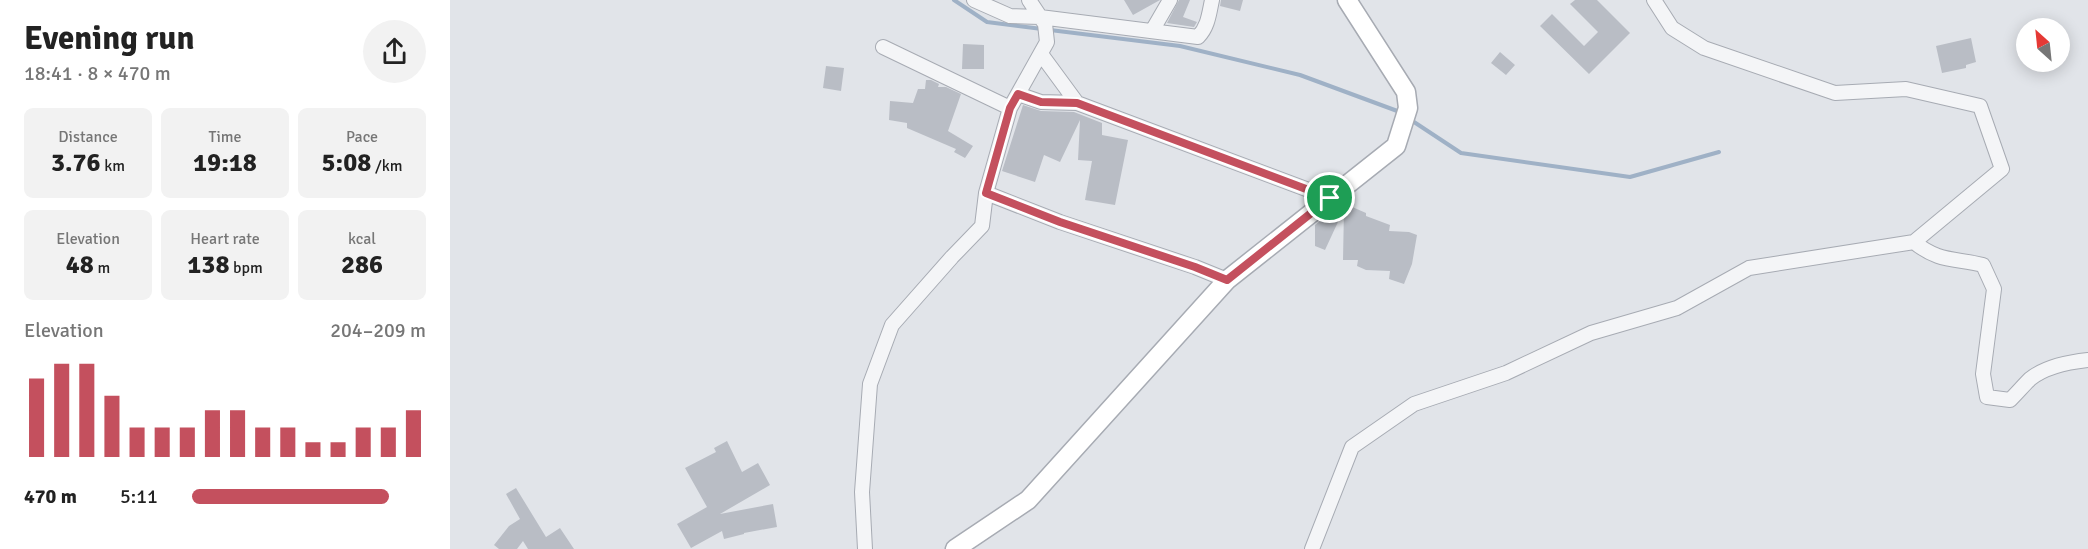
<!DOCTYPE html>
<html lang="en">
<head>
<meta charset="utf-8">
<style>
	body { margin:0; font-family:Signika,sans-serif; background:#f2f2f2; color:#222; height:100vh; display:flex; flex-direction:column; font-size:22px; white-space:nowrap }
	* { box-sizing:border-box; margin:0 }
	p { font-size:20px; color:#767676 }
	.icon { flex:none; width:33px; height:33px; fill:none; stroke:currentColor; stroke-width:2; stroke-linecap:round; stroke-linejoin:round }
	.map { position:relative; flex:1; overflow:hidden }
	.drawer { display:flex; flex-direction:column; background:#fff; width:450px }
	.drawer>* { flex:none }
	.needle { width:39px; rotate:333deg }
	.tools { position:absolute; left:1566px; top:18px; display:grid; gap:12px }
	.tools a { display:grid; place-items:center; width:54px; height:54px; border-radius:50%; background:#fff; box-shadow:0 3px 15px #0003; font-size:30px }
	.pin { position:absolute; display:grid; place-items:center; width:51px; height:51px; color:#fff; margin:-26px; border:3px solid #fff; border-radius:50%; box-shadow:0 2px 6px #0007 }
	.round { display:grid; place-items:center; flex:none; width:63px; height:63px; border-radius:32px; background:#f2f2f2 }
	.headline { display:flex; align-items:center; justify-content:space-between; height:102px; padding:0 24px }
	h1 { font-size:33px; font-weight:800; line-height:45px }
	.metrics { display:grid; grid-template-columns:repeat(3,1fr); gap:9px; height:102px; padding:6px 24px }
	.metrics div { display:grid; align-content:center; border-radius:9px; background:#f2f2f2; text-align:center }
	.metrics b { font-size:26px; font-weight:800 }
	.metrics small { font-size:16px; font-weight:400 }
	.metrics p { font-size:16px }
	.chart { height:168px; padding:12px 24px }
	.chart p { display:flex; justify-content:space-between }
	.chart svg { width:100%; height:108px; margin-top:6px; stroke:#c4505e; stroke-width:6 }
	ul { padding:0 24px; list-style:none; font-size:20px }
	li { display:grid; grid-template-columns:96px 72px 1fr; align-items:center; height:45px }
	li i { height:15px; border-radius:8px; background:#c4505e }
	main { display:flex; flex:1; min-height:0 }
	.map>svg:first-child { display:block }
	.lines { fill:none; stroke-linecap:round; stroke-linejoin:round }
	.stream { stroke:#9fb1c6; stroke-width:4 }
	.building { fill:#b9bdc5 }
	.street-casing { stroke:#a7abb3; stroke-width:16 }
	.secondary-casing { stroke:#a7abb3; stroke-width:21 }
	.street { stroke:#f4f5f7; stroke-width:14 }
	.secondary { stroke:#fff; stroke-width:18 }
	.route-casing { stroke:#fff; stroke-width:12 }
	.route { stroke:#c4505e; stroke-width:8 }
</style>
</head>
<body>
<main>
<section class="drawer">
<div class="headline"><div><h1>Evening run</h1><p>18:41 · 8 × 470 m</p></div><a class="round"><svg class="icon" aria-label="share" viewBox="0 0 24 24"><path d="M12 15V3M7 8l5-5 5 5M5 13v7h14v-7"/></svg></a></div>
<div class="metrics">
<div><p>Distance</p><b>3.76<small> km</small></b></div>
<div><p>Time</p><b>19:18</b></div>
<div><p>Pace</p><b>5:08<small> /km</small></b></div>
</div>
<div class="metrics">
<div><p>Elevation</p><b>48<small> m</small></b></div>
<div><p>Heart rate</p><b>138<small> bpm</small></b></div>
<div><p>kcal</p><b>286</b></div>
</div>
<div class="chart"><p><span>Elevation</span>204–209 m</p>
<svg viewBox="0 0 160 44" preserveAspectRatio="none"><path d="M5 44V12M15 44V6M25 44V6M35 44V19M45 44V32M55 44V32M65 44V32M75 44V25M85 44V25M95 44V32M105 44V32M115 44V38M125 44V38M135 44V32M145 44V32M155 44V25"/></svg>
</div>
<ul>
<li><b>470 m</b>5:11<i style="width:84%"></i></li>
</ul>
</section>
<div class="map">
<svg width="1638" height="549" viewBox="0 0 1638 549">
	<rect width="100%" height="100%" fill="#e1e4e9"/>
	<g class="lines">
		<path class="stream" d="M504 0 537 22 592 29
			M600 30 730 46 850 75 950 112
			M961 120 1011 153 1180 177 1269 152"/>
	</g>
	<path class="building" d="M674 0H710L683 15Z
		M729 0H740L733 17 747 22 744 27 717 23Z
		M771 0H793L790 11 770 6Z
		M1125 0H1147L1180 33 1139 74 1090 26 1102 14 1134 46 1148 32 1120 4Z
		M1521 38 1526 62 1516 65V68L1492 73 1486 46Z
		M513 44 534 45V69H512Z
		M1050 52 1065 65 1056 75 1041 63Z
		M376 66 394 68 391 91 373 88Z
		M476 80H481L489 84 488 87H496L511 94 498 131 523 146 515 158 504 152 506 149 457 128V123L439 120 440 101 463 103 468 89H475Z
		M573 105 591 111 624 112 652 123V135L678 140 665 205 635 200 642 161 628 160 630 120 610 162 594 155 585 182 552 171Z
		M888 206 898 211 900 206 916 213V216L940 225 939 231 959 232 967 235 962 264 954 284 939 279 940 271 916 270 907 266 908 260H893L894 209 875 250 865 246V225Z
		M277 441 292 472 308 463 320 485 270 514 323 504 327 527 294 533V534L274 539 272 531 241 548 227 524 257 507 235 468 266 452 264 448Z
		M66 488 96 537 110 528 124 549H78L73 541 67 549H49L44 545 59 526 70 519 56 494Z"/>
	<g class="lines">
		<g class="street-casing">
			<path id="street" d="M524 0 560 16 590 17 748 37C758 27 759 14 762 0
				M702 31 720 0
				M433 47 560 108
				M591 54 627 103 880 198
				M568 94 591 102 627 103
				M536 193 610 222 745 267 777 280
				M1464 242C1488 262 1504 258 1533 265L1544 289 1533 374 1537 397 1560 400C1567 393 1573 386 1580 379 1595 367 1619 362 1638 360
				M415 549 412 492 420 384 442 325 502 257 532 226 536 193 560 108 597 42 595 24 579 0
				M862 549 902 447 964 404 1056 373 1141 333 1227 308 1299 268 1464 242 1552 169 1530 106 1456 89 1385 93 1254 48 1222 28 1204 0"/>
		</g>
		<g class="secondary-casing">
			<path id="secondary" d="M505 549 578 500 777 280 946 146 958 108 956 92 897 0"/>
		</g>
		<use href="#street" class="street"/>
		<use href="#secondary" class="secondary"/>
	</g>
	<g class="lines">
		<g class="route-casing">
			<path id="route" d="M568 94 591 102 627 103 880 198 777 280 745 267 610 222 536 193 560 108Z"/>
		</g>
		<use href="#route" class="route"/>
	</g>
</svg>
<div class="tools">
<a><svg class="needle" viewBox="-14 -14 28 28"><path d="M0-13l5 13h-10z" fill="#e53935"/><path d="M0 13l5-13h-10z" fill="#767676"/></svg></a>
</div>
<div class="pin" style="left:880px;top:198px;background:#1e9e55"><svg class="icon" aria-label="arrive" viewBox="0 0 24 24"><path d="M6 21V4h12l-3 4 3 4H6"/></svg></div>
</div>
</main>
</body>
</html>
